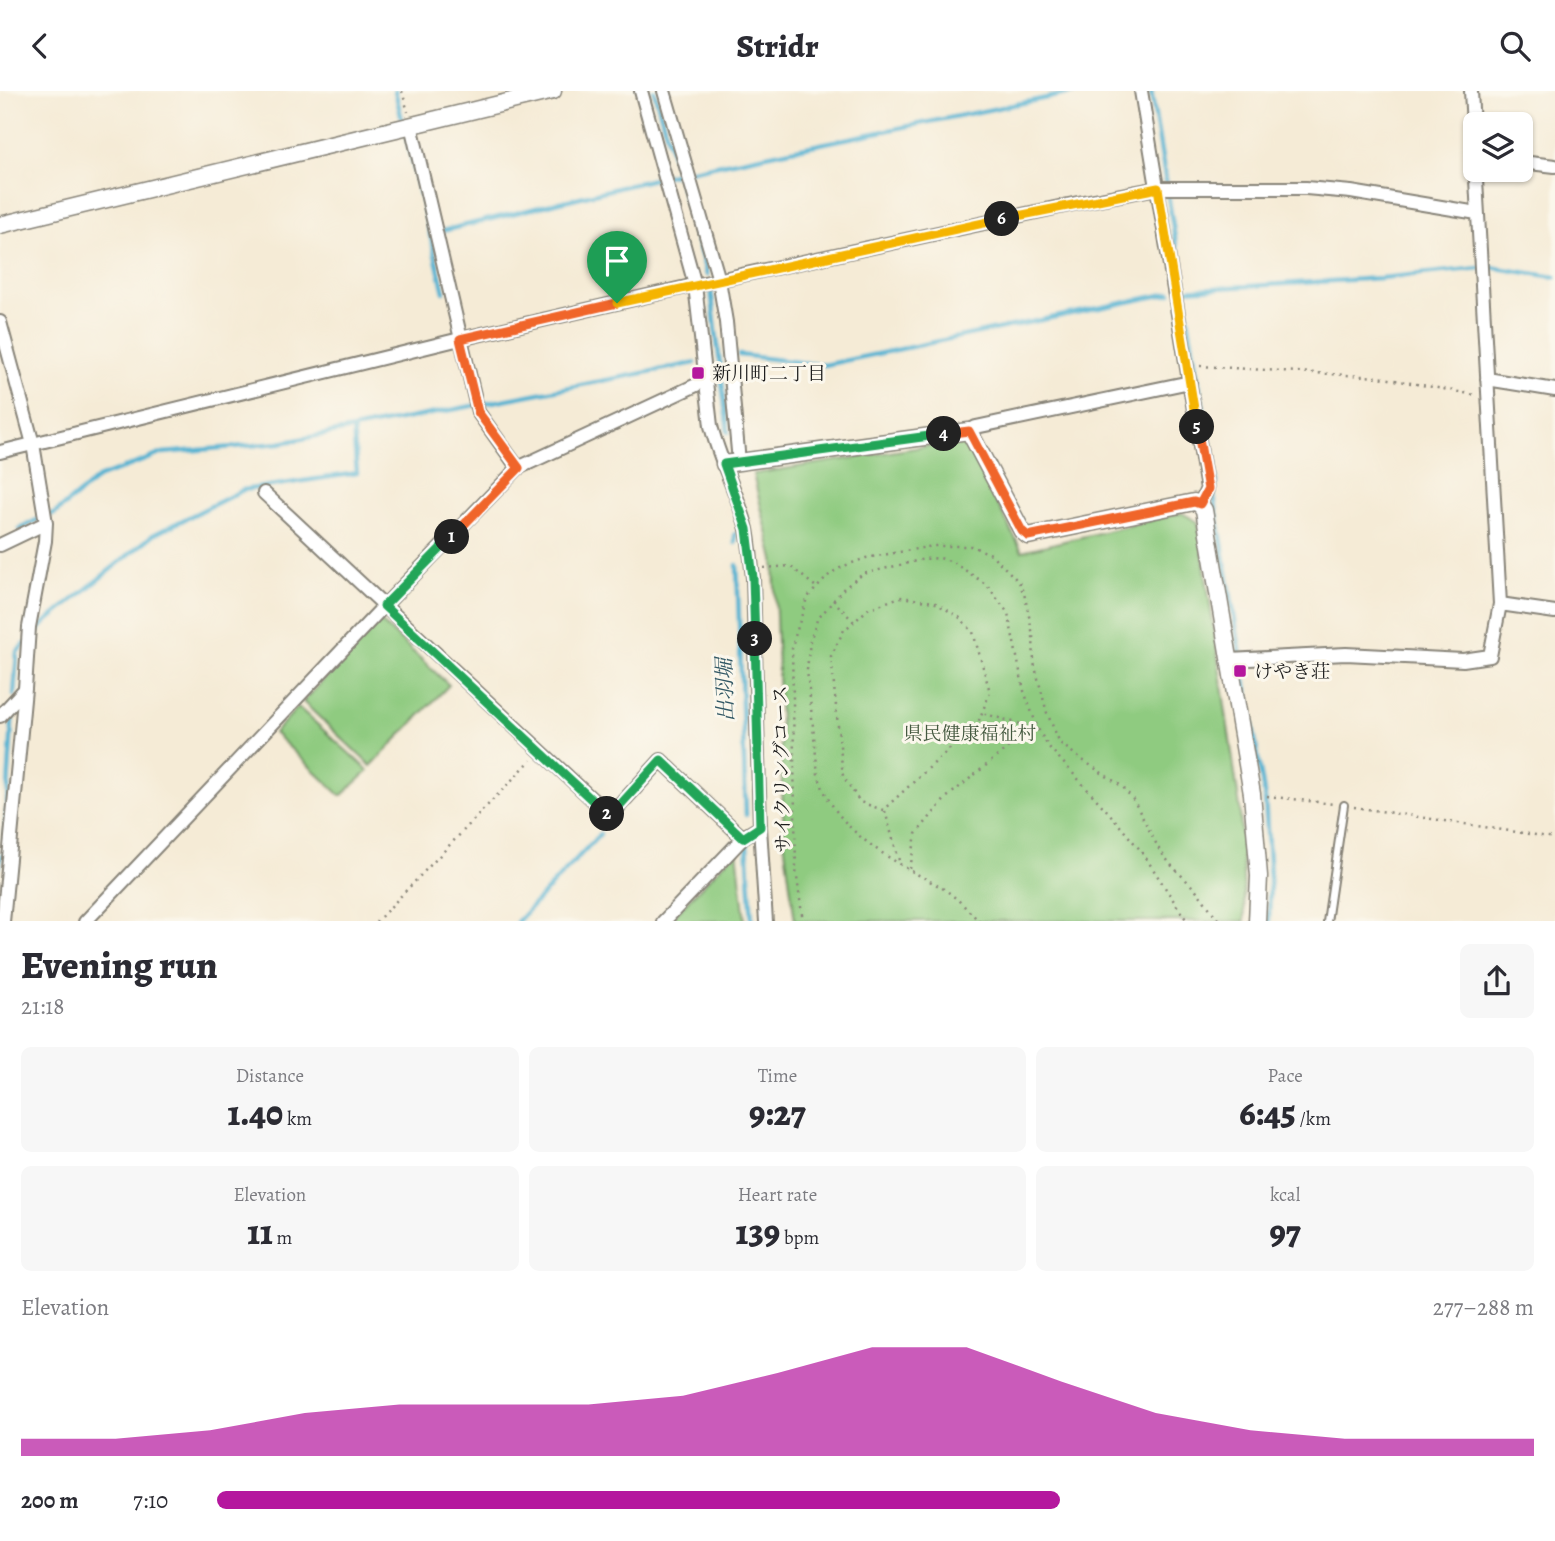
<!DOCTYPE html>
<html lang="en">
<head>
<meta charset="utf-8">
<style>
	body { margin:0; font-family:Alegreya,"Noto Serif JP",serif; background:#f7f7f7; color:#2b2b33; height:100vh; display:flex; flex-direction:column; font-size:26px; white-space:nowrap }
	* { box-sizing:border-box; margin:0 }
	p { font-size:23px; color:#7c7c81 }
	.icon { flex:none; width:38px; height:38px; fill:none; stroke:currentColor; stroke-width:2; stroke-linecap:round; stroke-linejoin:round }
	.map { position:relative; height:830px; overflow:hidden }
	.details { display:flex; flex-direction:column; background:#fff; flex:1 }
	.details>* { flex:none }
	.fabs { position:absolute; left:1463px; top:21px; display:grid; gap:14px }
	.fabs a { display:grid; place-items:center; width:70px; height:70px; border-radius:10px; background:#fff; box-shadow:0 2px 5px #0004; font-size:35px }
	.pin { position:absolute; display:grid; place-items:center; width:60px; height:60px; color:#fff; margin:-72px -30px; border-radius:50% 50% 50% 0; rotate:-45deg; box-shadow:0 0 7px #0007 }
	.pin .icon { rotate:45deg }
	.km { position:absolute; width:35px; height:35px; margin:-18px; border-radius:50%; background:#222; color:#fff; font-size:19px; line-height:35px; text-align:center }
	.round { display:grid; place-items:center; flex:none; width:74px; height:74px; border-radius:10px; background:#f7f7f7 }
	.headline { display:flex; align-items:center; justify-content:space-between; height:119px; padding:0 21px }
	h1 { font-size:38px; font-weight:800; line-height:52px }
	.metrics { display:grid; grid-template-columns:repeat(3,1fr); gap:10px; height:119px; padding:7px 21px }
	.metrics div { display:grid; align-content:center; border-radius:10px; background:#f7f7f7; text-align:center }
	.metrics b { font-size:35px; font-weight:800 }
	.metrics small { font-size:19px; font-weight:400 }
	.metrics p { font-size:19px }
	.chart { height:196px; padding:14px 21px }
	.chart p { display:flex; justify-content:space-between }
	.chart svg { width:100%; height:126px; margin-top:7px; fill:#b5179e; opacity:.7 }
	ul { padding:0 21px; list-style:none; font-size:23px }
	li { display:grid; grid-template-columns:112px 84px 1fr; align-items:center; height:52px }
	li i { height:18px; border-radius:9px; background:#b5179e }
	header { display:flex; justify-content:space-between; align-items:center; height:91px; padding:0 21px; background:#fff; font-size:32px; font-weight:800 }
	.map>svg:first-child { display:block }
	.green { fill:#8fcb80; stroke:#56744e; stroke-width:2 }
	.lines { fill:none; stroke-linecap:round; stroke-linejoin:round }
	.stream { stroke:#53b2d2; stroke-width:4.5 }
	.service-casing { stroke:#888479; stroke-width:10 }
	.minor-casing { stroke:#888479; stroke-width:16 }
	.tertiary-casing { stroke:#888479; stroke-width:19 }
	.path { stroke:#888479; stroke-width:2.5; stroke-dasharray:2 5; stroke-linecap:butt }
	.service { stroke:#fff; stroke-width:6 }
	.minor { stroke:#fff; stroke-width:12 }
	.tertiary { stroke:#fff; stroke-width:16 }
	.split-1-casing { stroke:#fff; stroke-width:14 }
	.split-2-casing { stroke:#fff; stroke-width:14 }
	.split-3-casing { stroke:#fff; stroke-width:14 }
	.split-4-casing { stroke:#fff; stroke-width:14 }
	.split-5-casing { stroke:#fff; stroke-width:14 }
	.split-6-casing { stroke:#fff; stroke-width:14 }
	.split-7-casing { stroke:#fff; stroke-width:14 }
	.split-1 { stroke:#f0652b; stroke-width:9 }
	.split-2 { stroke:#22a559; stroke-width:9 }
	.split-3 { stroke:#22a559; stroke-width:9 }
	.split-4 { stroke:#22a559; stroke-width:9 }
	.split-5 { stroke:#f0652b; stroke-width:9 }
	.split-6 { stroke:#f5b400; stroke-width:9 }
	.split-7 { stroke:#f5b400; stroke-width:9 }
	.poi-dot { fill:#b5179e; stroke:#fbf7ec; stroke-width:2.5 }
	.labels { text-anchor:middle; stroke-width:6; stroke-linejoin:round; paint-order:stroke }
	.poi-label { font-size:19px; fill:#1c1c1c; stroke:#fbf7ec; text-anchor:start }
	.park-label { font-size:19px; fill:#44593f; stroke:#fbf7ec }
	.street-label { font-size:19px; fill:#1c1c1c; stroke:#fbf7ec }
	.water-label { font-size:21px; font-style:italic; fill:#325865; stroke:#fbf7ec }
</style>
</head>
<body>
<header><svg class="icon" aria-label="back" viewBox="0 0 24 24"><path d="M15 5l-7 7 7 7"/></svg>Stridr<svg class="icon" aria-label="search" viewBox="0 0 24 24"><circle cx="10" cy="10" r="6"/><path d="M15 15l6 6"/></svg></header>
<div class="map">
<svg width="1555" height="831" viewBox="0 0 1555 831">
	<rect width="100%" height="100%" fill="#fbf7ec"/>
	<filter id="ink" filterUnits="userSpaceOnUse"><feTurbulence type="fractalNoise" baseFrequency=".0143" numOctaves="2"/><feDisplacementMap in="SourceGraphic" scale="14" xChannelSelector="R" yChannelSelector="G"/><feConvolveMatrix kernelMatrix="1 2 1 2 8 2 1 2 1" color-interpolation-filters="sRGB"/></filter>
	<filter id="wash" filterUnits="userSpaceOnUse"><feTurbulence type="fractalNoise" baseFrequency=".00686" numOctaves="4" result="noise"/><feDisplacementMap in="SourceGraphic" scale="28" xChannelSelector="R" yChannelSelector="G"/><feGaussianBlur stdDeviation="1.57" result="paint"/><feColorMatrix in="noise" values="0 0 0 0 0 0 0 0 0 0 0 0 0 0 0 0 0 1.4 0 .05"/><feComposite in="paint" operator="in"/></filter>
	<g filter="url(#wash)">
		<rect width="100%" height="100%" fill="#f5ebd6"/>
		<path class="green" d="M964 349 1022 460 1182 422 1198 431 1240 717 1245 830H795L784 750 774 469 753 383Z
			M379 529 449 594 371 675 303 611Z
			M298 616 369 680 341 705 274 642Z
			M737 759 745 830H679L673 825Z"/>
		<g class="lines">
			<path class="stream" d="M395 0 444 201
				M654 0 707 184
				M1151 0 1197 282 1217 392 1213 399 1265 708 1270 787 1269 831
				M430 143 678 82 1081 0
				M711 198 728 341
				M1183 199 1381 187 1490 176 1555 186
				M739 264 824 274 1171 202
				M20 438 42 426 54 423 98 387 163 362 280 352 695 272
				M735 443V452
				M737 474 746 724
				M31 547 47 530 153 444 243 399 357 382 353 338
				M14 604 17 561 25 553
				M747 752 752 831
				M0 775V768L4 762 13 616
				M517 831 600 743"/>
		</g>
	</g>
	<g filter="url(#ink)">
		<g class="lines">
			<g class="service-casing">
				<path id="service" d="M1327 831 1344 714"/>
			</g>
			<g class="minor-casing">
				<path id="minor" d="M641 0 695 194 711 335C720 371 738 403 747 438 750 454 751 471 753 487L760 736 766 831
					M664 0 719 189 726 231 739 371
					M1141 0 1207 398 1200 413
					M411 34 478 321 518 377
					M1521 71 1555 75
					M0 231 33 353 46 432 45 450 29 536 25 598 3 831
					M1487 288 1555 299
					M969 340 976 336 1190 291
					M0 361 460 248 695 194 1078 112 1158 97H1306L1351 101 1477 122
					M264 402 610 725 661 669 743 747
					M0 454 46 432
					M1500 513 1555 521
					M1229 569 1346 563 1463 569 1490 565 1500 513 1471 0
					M0 625 25 598
					M85 831 384 515 518 377 707 289
					M663 831 745 745 760 736"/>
			</g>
			<g class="tertiary-casing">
				<path id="tertiary" d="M0 134 553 0
					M724 373 969 340 1022 440 1028 445 1194 411 1200 413 1204 419 1252 703 1259 785 1257 831"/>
			</g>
			<path class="path" d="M402 0 408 21
				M1200 275 1379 286 1475 304
				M764 477 790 475 816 496
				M833 509 854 531 868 518 900 506 934 511 959 526 973 541 990 601 978 632 883 719 860 711 843 685 831 565 844 539 854 531
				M1267 705 1334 713
				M1354 716 1555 747
				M885 720 900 773
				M910 778 916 743 946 707 1027 641 1038 638 982 622
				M376 831 531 669
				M803 831 796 779 792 555 807 507 831 482 844 475 866 467 933 455H971L991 463 1019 491 1025 506 1033 544 1034 572 1047 622 1060 652 1078 666 1123 696 1134 710 1160 760 1172 775 1197 800 1220 831
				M980 831C971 822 962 812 952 804 941 795 927 789 915 782 873 758 832 732 818 683L807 579 810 550 817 529 844 497 863 483 924 468 940 467 953 471 987 494 1008 522 1024 600 1038 638 1048 655 1109 722 1142 761 1181 821 1188 831"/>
			<use href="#service" class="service"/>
			<use href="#minor" class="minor"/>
			<use href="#tertiary" class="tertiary"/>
		</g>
	</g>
	<g class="lines" filter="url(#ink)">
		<g class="split-1-casing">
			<path id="split-1" d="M452 446 519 377 478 321 460 248 617 212"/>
		</g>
		<g class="split-2-casing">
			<path id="split-2" d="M452 446 384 515 607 723"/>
		</g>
		<g class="split-3-casing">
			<path id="split-3" d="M607 723 610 725 661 669 743 747 760 736 755 548"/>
		</g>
		<g class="split-4-casing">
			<path id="split-4" d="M755 548 753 487 747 438 724 373 944 343"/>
		</g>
		<g class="split-5-casing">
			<path id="split-5" d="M944 343 969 340 1022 440 1028 445 1194 411 1200 413 1208 398 1197 336"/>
		</g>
		<g class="split-6-casing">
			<path id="split-6" d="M1002 128 1158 97 1197 336"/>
		</g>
		<g class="split-7-casing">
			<path id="split-7" d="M617 212 1002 128"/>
		</g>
		<use href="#split-1" class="split-1"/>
		<use href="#split-2" class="split-2"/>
		<use href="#split-3" class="split-3"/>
		<use href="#split-4" class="split-4"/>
		<use href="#split-5" class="split-5"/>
		<use href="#split-6" class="split-6"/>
		<use href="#split-7" class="split-7"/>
	</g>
	<g class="poi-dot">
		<rect x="691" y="275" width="14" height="14" rx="3.5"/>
		<rect x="1233" y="573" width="14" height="14" rx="3.5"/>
	</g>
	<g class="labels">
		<g class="poi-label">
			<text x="712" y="289">新川町二丁目</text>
			<text x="1254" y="587">けやき荘</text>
		</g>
		<g class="park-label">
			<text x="970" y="649">県民健康福祉村</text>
		</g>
		<g class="street-label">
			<text transform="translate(781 678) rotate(-91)" y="7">サイクリングコース</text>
		</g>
		<g class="water-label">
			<text transform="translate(725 599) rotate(-92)" y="7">出羽堀</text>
		</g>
	</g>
</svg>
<div class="fabs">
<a><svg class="icon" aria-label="layers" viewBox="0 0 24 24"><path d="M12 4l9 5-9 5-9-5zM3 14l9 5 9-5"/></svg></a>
</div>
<div class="pin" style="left:617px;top:212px;background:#1e9e55"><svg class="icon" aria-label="arrive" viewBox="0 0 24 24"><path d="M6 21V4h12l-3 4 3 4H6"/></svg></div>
<b class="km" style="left:452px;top:446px">1</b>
<b class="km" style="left:607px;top:723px">2</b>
<b class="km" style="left:755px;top:548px">3</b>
<b class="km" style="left:944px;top:343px">4</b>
<b class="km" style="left:1197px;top:336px">5</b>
<b class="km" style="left:1002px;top:128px">6</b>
</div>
<section class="details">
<div class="headline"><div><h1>Evening run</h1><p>21:18</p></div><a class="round"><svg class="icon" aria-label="share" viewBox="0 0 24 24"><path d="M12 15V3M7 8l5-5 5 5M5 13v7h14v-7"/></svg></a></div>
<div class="metrics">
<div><p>Distance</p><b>1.40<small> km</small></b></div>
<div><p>Time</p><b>9:27</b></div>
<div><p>Pace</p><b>6:45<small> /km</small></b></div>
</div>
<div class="metrics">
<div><p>Elevation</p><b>11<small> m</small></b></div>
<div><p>Heart rate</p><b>139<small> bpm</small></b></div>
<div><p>kcal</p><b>97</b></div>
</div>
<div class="chart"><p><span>Elevation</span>277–288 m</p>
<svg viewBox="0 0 160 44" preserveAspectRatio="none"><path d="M0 44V38L10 38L20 35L30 29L40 26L50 26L60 26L70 23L80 15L90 6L100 6L110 18L120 29L130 35L140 38L150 38L160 38V44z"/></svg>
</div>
<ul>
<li><b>200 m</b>7:10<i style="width:64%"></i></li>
</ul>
</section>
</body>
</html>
